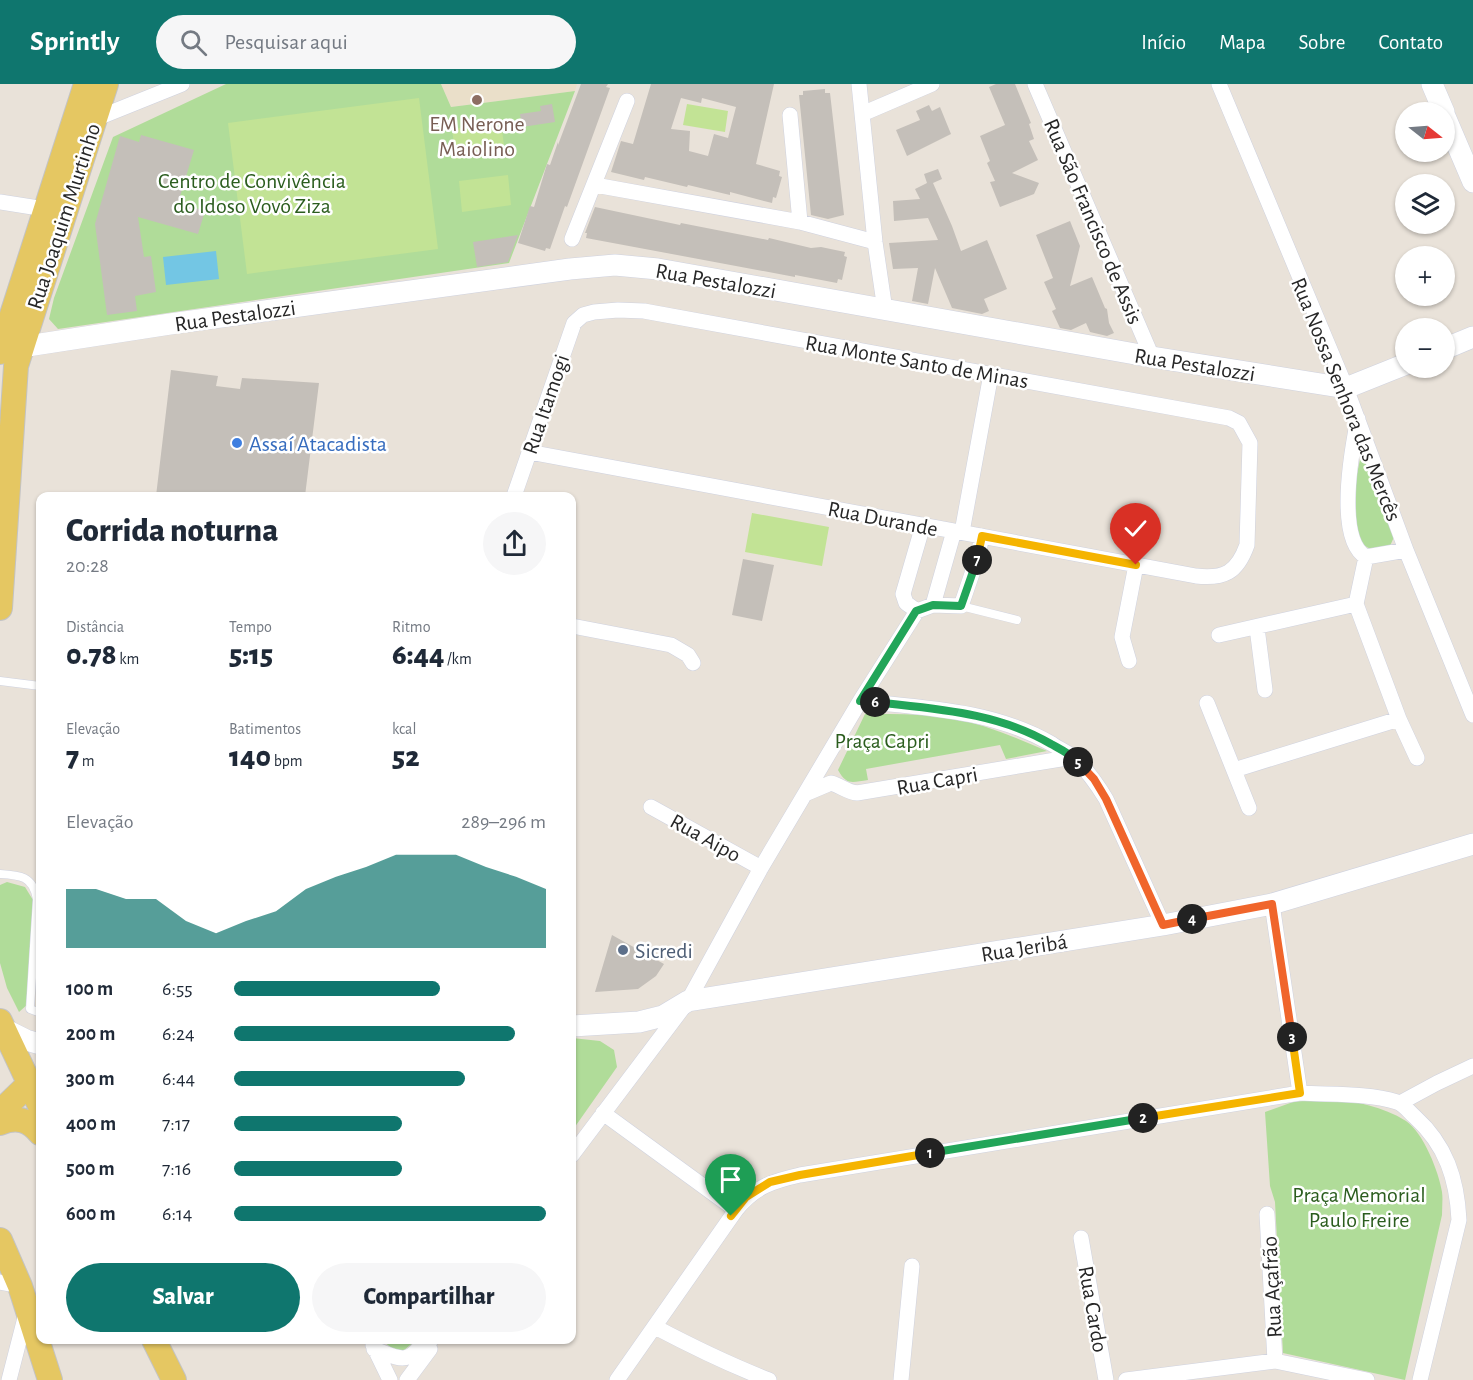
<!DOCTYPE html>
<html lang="pt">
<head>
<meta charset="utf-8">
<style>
	body { margin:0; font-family:"Alegreya Sans",sans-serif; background:#f6f6f7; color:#1f2937; height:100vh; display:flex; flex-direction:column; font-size:22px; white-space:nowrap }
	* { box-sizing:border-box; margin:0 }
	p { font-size:20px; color:#747a83 }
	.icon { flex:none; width:33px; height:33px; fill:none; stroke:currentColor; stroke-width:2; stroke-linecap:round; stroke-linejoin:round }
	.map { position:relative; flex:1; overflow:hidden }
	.drawer { position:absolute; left:36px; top:408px; width:540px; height:852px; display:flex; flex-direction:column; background:#fff; border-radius:12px; box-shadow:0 2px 4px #0004 }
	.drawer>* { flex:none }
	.needle { width:39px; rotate:107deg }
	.buttons { position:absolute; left:1395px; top:18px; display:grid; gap:12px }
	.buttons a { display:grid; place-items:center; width:60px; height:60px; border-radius:50%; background:#fff; box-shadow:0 2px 4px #0004; font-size:30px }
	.pin { position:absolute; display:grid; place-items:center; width:51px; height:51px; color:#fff; margin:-62px -26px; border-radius:50% 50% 50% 0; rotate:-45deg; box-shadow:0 0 6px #0007 }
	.pin .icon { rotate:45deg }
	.km { position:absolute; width:30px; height:30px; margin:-15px; border-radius:50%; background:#222; color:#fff; font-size:16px; line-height:30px; text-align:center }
	.round { display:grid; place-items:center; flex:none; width:63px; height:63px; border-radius:32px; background:#f6f6f7 }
	.summary { display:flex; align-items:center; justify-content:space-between; height:102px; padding:0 30px }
	h1 { font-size:33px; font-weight:800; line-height:45px }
	.stats { display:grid; grid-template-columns:repeat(3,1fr); gap:9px; height:102px; padding:6px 30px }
	.stats div { display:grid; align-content:center }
	.stats b { font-size:30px; font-weight:800 }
	.stats small { font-size:16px; font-weight:400 }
	.stats p { font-size:16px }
	.chart { height:168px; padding:12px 30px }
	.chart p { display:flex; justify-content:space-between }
	.chart svg { width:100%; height:108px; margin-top:6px; fill:#0f766e; opacity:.7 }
	.action { display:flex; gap:12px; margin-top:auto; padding:12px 30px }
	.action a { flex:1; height:69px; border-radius:36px; background:#0f766e; color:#fff; font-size:24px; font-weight:800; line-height:69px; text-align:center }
	.action a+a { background:#f6f6f7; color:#1f2937 }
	ul { padding:0 30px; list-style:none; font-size:20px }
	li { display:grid; grid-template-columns:96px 72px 1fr; align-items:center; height:45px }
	li i { height:15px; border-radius:8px; background:#0f766e }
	header { display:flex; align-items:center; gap:36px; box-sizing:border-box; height:84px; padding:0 30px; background:#0f766e; color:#fff }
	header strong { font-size:28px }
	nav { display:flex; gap:33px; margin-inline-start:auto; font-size:21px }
	.search { width:420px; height:54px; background:#f6f6f7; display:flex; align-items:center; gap:15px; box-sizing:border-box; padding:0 21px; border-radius:33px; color:#747a83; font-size:22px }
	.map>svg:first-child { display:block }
	.education { fill:#eadfc9 }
	.green { fill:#b0dc99 }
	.pitch { fill:#c2e395 }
	.water { fill:#73c6e4 }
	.building { fill:#c4bfb9; fill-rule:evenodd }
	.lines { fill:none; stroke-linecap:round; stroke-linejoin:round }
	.lane-casing { stroke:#cfd2df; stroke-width:9 }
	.street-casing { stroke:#cfd2df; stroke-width:16 }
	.secondary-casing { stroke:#cfd2df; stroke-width:22 }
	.primary-casing { stroke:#c3c3c3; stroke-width:26 }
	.lane { stroke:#fff; stroke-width:8 }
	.street { stroke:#fff; stroke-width:15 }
	.secondary { stroke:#fff; stroke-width:21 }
	.primary { stroke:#e5c762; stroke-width:24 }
	.split-1-casing { stroke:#fff; stroke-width:12 }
	.split-2-casing { stroke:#fff; stroke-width:12 }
	.split-3-casing { stroke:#fff; stroke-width:12 }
	.split-4-casing { stroke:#fff; stroke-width:12 }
	.split-5-casing { stroke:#fff; stroke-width:12 }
	.split-6-casing { stroke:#fff; stroke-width:12 }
	.split-7-casing { stroke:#fff; stroke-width:12 }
	.split-8-casing { stroke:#fff; stroke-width:12 }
	.split-1 { stroke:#f5b400; stroke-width:8 }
	.split-2 { stroke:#22a559; stroke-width:8 }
	.split-3 { stroke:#f5b400; stroke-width:8 }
	.split-4 { stroke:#f0652b; stroke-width:8 }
	.split-5 { stroke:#f0652b; stroke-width:8 }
	.split-6 { stroke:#22a559; stroke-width:8 }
	.split-7 { stroke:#22a559; stroke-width:8 }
	.split-8 { stroke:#f5b400; stroke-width:8 }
	.education-dot { fill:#8d6e63; stroke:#fff; stroke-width:2 }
	.shop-dot { fill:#3f7fe0; stroke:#fff; stroke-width:2 }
	.service-dot { fill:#5c6f8a; stroke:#fff; stroke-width:2 }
	.labels { text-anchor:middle; stroke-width:5; stroke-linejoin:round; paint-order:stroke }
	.education-label { font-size:22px; fill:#785e54; stroke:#fff }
	.park-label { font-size:22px; fill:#2b5d1e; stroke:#fff }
	.street-label { font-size:22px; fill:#272727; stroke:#fff }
	.shop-label { font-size:22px; fill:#366cbe; stroke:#fff; text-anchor:start }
	.service-label { font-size:22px; fill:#4e5e75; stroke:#fff; text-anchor:start }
</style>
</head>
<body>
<header>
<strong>Sprintly</strong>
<div class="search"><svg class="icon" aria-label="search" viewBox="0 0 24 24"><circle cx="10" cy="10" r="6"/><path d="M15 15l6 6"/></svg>Pesquisar aqui</div>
<nav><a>Início</a><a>Mapa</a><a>Sobre</a><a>Contato</a></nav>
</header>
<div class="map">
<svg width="1473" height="1296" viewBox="0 0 1473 1296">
	<rect width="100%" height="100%" fill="#e9e2d9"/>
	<path class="education" d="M441 0H577L575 7 451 23Z"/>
	<path class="green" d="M226 0H441L451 23 575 7 509 179 58 245 49 235 54 214 113 53Z
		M1363 364 1394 453 1390 462C1385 463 1377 466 1372 465 1342 458 1357 384 1363 364Z
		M865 630C893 630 921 629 949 634 983 639 1016 654 1047 667L1006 675 1000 661 866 685 868 696C852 698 847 702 838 686Z
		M7 798 25 803 33 816 28 920 19 928 7 904 0 879V801Z
		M572 954 600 957 614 966 617 983 572 1047Z
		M1330 1014C1357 1018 1382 1022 1406 1037 1423 1048 1439 1088 1442 1108 1443 1115 1442 1123 1442 1131L1405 1296 1283 1269 1275 1118 1270 1102 1265 1028 1293 1018Z
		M382 1256H416L403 1267H395Z"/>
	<path class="pitch" d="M419 14 438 165 247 190 228 39Z
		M687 20 728 27 725 48 683 41Z
		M501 38 505 69 456 75 452 45Z
		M508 91 511 121 462 128 459 97Z
		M752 429 829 443 822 482 745 468Z"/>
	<path class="water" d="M216 167 219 195 166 201 163 173Z"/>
	<path class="building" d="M581 0H608L606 3 610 4 567 123 565 122 550 165 546 164 545 167 518 159 530 122 534 123 547 80 550 81 558 58V61Z
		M651 0H774L756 80 780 87 779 92 782 93 776 114 773 113 772 119 730 108V111L688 101 687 103 645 93 644 96 611 88 621 57 633 60ZM681 14 701 19 702 14 736 23 728 54 714 50 708 72 689 67 690 47 671 45Z
		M996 0H1015L1031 39 1029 40 1034 55 1029 57 1038 76 1012 89 1039 99 1034 110 1000 123 990 98 995 97 987 79 990 77 980 52 1005 41 989 3Z
		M825 5V9H830L844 131 828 135 811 131 799 11H803V7Z
		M552 20 555 38 522 43 520 30 541 27 540 22Z
		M929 21 932 27 940 23 951 50 907 72 896 46 920 36 916 27Z
		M141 51 194 66 178 119 205 127 198 150 138 133 144 173 151 172 156 208 135 212 137 227 107 231 95 140 120 52 139 58Z
		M938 85 942 95 933 99 952 142 961 167 987 156 1007 205 984 215 989 227 982 230 952 224 935 184 928 220 912 217 918 184 893 185 889 159 938 156 928 134 894 137 893 117 920 115 915 105 927 99 924 90Z
		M595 123 680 141 681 139 768 156 769 154 811 164 821 163 845 168 844 172 847 173 842 196 838 195 837 199 795 191V193L586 154 587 149H585Z
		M1070 137 1080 162 1070 202 1092 193 1105 224 1107 225 1109 239 1114 249 1107 252 1090 248 1086 239 1071 246 1060 244 1052 227 1056 225 1044 198 1053 194 1036 151Z
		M518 151 508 178 477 183 473 158Z
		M171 286 218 292 216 302 240 305 242 294 319 299 305 412H156Z
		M743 475 774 481 762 537 732 531Z
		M612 851 664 880 656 892 638 905 595 908Z"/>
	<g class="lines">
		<g class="lane-casing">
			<path id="lane" d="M961 522 1017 536
				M0 597 40 602
				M0 790C20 791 33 792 37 815L30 925 38 928"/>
		</g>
		<g class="street-casing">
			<path id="street" d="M859 0 875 158 885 226
				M1035 0 1152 273
				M1219 0 1346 304 1406 466 1473 631
				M862 30 932 0
				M790 31 800 138
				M90 37 182 0
				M595 101 800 138 875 158
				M0 118 45 125
				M572 155 627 17
				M1358 335C1352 365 1335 455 1366 473L1406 466
				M514 412 574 239 583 231 594 228 618 226 644 227 1229 334 1239 339 1250 359 1247 461C1237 489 1224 495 1196 492L529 368
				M962 448 991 290
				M1366 473 1356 520 1399 635 1417 674
				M933 521 954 447
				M917 527 906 519 903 510 923 441
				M572 542 671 561 688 571 693 579
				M1257 544 1265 606
				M1219 551 1356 520
				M1129 577 1122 553 1136 481
				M860 617C925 624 993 626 1052 660 1059 665 1069 669 1075 675 1088 687 1097 700 1106 715L1163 841
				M1207 619 1249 724
				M1234 686 1399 635
				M805 710 831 699C841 702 847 708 857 709L1073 673
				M651 723 761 784
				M1272 820 1300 1009
				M1400 1019 1437 999 1473 982
				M603 1029 736 1126
				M572 1071 688 917 761 784 860 617 917 527 933 521 961 522 977 475 982 452
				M1267 1130 1275 1277
				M1081 1154 1106 1296
				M0 1198 20 1202
				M655 1243C693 1263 730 1281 769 1296
				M373 1261 390 1296
				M374 1265C401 1275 407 1282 425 1256H431
				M9 1296 27 1226
				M407 1296 430 1265
				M617 1296 736 1126C754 1103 773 1097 800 1091L1300 1009C1331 1011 1367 1009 1397 1018 1404 1020 1409 1028 1415 1033 1446 1061 1457 1095 1459 1136L1420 1296
				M901 1296 912 1182
				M1126 1296 1275 1277 1367 1296"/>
		</g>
		<g class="secondary-casing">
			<path id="secondary" d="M1432 0 1444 28
				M1444 30 1473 98
				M8 265 170 240 570 185 615 181 658 185 1152 273 1346 304 1406 280
				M1444 265 1473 253
				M572 942 639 938 663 932 688 917 1163 841 1272 820 1473 760
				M2 944 26 956 40 960"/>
		</g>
		<g class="primary-casing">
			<path id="primary" d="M0 268 86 0
				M0 524 16 282 106 0
				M0 937 40 1022
				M0 1028 29 1000
				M0 1039C17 1032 29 1036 40 1049
				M0 1156 20 1202 50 1296
				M154 1256 174 1296"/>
		</g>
		<use href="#lane" class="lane"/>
		<use href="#street" class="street"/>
		<use href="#secondary" class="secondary"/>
		<use href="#primary" class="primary"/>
	</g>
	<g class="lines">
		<g class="split-1-casing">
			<path id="split-1" d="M731 1132 746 1113 770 1098 800 1091 930 1069"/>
		</g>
		<g class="split-2-casing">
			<path id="split-2" d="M930 1069 1143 1034"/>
		</g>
		<g class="split-3-casing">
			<path id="split-3" d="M1143 1034 1300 1009 1292 953"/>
		</g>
		<g class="split-4-casing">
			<path id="split-4" d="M1192 835 1272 820 1292 953"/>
		</g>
		<g class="split-5-casing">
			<path id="split-5" d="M1078 678 1094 695 1106 715 1163 841 1192 835"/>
		</g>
		<g class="split-6-casing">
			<path id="split-6" d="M875 618C935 625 997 628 1051 660 1060 665 1071 670 1078 678"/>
		</g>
		<g class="split-7-casing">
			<path id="split-7" d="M875 618 860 617 916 527 933 521 961 522 977 476"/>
		</g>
		<g class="split-8-casing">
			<path id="split-8" d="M977 476 982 452 1136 481"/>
		</g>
		<use href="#split-1" class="split-1"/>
		<use href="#split-2" class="split-2"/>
		<use href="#split-3" class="split-3"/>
		<use href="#split-4" class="split-4"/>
		<use href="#split-5" class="split-5"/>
		<use href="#split-6" class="split-6"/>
		<use href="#split-7" class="split-7"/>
		<use href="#split-8" class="split-8"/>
	</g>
	<circle class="education-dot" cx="477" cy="16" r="6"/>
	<circle class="shop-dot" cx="237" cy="359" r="6"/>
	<circle class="service-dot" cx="623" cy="866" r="6"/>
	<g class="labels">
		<g class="education-label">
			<text x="477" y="47">EM Nerone<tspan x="477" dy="25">Maiolino</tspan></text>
		</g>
		<g class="park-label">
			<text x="252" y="104">Centro de Convivência<tspan x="252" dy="25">do Idoso Vovó Ziza</tspan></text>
			<text x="882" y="664">Praça Capri</text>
			<text x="1359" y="1118">Praça Memorial<tspan x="1359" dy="25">Paulo Freire</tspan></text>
		</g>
		<g class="street-label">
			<text transform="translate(63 132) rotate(-72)" y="8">Rua Joaquim Murtinho</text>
			<text transform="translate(1094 137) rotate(67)" y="8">Rua São Francisco de Assis</text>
			<text transform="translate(716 196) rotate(10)" y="8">Rua Pestalozzi</text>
			<text transform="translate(235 231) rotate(-8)" y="8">Rua Pestalozzi</text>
			<text transform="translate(917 277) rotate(10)" y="8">Rua Monte Santo de Minas</text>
			<text transform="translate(1195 280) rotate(9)" y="8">Rua Pestalozzi</text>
			<text transform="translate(1347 315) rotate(68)" y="8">Rua Nossa Senhora das Mercês</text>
			<text transform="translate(545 320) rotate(-71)" y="8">Rua Itamogi</text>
			<text transform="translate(883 434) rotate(11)" y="8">Rua Durande</text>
			<text transform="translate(937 696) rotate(-10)" y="8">Rua Capri</text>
			<text transform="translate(706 753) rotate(29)" y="8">Rua Aipo</text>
			<text transform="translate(1024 863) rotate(-9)" y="8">Rua Jeribá</text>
			<text transform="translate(1271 1203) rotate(-93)" y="8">Rua Açafrão</text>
			<text transform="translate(1094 1225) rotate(80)" y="8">Rua Cardo</text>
		</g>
		<g class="shop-label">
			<text x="249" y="367">Assaí Atacadista</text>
		</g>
		<g class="service-label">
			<text x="635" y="874">Sicredi</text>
		</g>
	</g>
</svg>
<div class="buttons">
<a><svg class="needle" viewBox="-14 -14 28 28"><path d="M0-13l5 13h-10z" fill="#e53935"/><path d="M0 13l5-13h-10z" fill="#747a83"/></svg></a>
<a><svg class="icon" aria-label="layers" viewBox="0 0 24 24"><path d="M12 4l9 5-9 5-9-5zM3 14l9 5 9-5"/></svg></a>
<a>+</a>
<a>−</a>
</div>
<div class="pin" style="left:731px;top:1132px;background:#1e9e55"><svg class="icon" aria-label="arrive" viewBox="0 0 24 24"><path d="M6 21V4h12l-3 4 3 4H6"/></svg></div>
<div class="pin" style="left:1136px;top:481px;background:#d93025"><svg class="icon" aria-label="check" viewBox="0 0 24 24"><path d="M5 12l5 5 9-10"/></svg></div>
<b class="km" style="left:930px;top:1069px">1</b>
<b class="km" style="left:1143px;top:1034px">2</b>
<b class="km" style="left:1292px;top:953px">3</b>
<b class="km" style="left:1192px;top:835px">4</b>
<b class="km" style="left:1078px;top:678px">5</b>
<b class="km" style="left:875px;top:618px">6</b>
<b class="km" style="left:977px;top:476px">7</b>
<section class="drawer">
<div class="summary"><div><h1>Corrida noturna</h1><p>20:28</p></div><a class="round"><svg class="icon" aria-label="share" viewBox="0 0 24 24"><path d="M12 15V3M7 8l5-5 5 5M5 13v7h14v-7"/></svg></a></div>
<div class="stats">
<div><p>Distância</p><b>0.78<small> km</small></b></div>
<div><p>Tempo</p><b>5:15</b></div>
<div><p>Ritmo</p><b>6:44<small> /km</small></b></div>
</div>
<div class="stats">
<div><p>Elevação</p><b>7<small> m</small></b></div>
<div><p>Batimentos</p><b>140<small> bpm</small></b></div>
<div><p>kcal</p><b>52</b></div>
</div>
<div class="chart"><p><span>Elevação</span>289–296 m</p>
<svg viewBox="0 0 160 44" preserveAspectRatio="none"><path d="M0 44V20L10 20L20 24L30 24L40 33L50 38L60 33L70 29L80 20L90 15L100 11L110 6L120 6L130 6L140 11L150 15L160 20V44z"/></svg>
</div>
<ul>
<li><b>100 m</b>6:55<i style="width:66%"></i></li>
<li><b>200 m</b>6:24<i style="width:90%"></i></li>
<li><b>300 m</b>6:44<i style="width:74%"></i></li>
<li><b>400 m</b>7:17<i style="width:54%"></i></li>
<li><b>500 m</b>7:16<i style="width:54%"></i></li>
<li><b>600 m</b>6:14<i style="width:100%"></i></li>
</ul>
<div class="action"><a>Salvar</a><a>Compartilhar</a></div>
</section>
</div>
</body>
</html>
